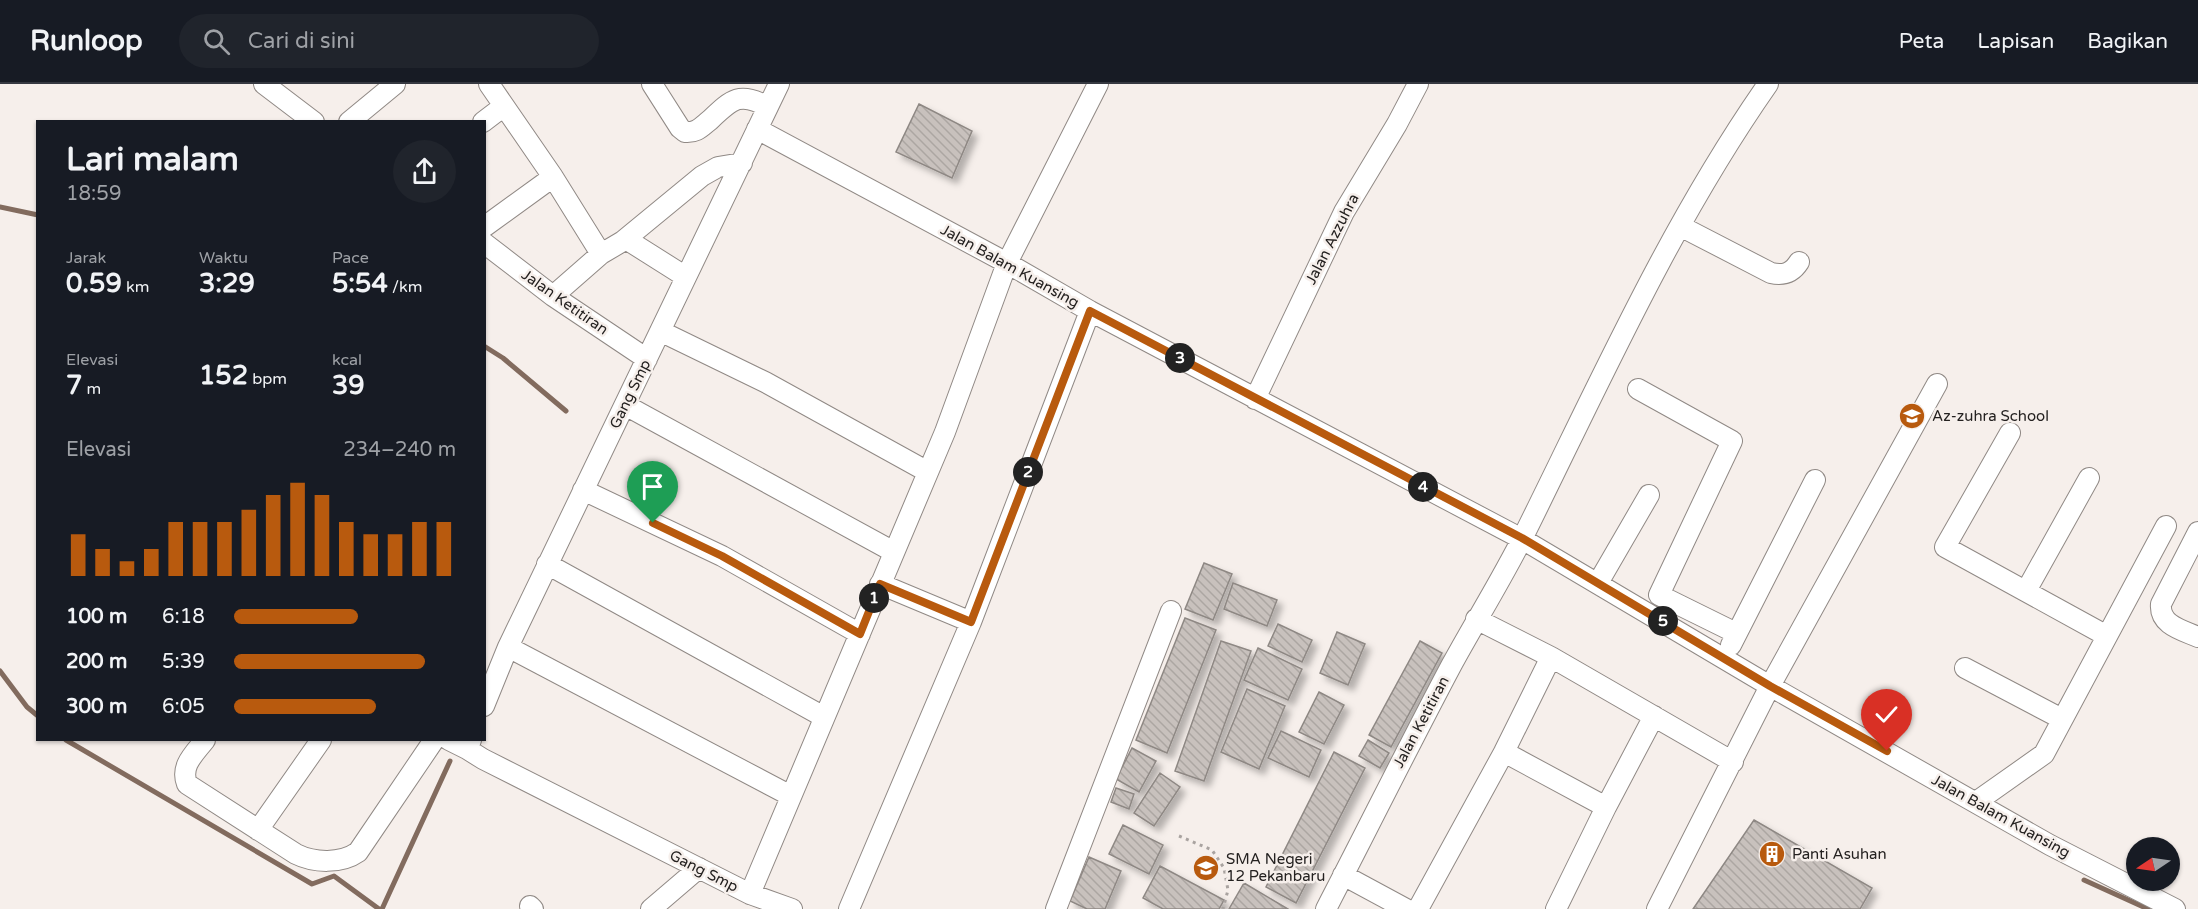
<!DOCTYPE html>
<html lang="id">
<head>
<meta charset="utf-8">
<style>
	body { margin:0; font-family:"Varela Round",sans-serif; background:#20242c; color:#f1f3f6; height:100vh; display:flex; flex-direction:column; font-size:22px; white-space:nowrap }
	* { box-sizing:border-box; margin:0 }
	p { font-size:20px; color:#9ea1a6 }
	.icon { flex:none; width:33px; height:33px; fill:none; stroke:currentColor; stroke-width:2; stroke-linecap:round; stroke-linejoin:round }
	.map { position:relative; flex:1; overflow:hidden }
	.details { position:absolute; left:36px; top:36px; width:450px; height:621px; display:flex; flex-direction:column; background:#171b24; border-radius:0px; box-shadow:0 2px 4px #0004 }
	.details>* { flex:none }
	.needle { width:39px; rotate:257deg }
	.controls { position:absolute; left:2126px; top:753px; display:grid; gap:12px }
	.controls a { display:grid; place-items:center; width:54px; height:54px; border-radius:50%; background:#171b24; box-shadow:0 2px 4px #0004; font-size:30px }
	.pin { position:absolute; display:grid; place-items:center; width:51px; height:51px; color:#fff; margin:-62px -26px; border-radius:50% 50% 50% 0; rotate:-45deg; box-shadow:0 0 6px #0007 }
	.pin .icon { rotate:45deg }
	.km { position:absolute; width:30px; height:30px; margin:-15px; border-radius:50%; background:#222; color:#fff; font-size:16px; line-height:30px; text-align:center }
	.round { display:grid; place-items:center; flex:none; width:63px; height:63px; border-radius:32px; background:#20242c }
	.headline { display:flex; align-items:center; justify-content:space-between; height:102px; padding:0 30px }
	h1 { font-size:33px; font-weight:700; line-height:45px }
	.figures { display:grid; grid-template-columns:repeat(3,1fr); gap:9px; height:102px; padding:6px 30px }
	.figures div { display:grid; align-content:center }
	.figures b { font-size:26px; font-weight:700 }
	.figures small { font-size:16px; font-weight:400 }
	.figures p { font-size:16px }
	.chart { height:168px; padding:12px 30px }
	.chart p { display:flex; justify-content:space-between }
	.chart svg { width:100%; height:108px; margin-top:6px; stroke:#b85a0e; stroke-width:6 }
	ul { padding:0 30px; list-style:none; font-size:20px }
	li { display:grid; grid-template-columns:96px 72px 1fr; align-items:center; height:45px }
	li i { height:15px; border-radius:8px; background:#b85a0e }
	header { display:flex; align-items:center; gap:36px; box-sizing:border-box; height:84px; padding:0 30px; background:#171b24; border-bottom:2px solid #363941 }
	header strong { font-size:28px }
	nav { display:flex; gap:33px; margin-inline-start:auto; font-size:21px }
	.search { width:420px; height:54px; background:#20242c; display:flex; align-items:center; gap:15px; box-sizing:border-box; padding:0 21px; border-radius:33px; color:#9ea1a6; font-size:22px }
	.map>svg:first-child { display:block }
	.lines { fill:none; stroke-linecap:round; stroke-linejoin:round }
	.stream { stroke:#826b5e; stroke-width:5 }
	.building { fill:url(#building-back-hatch); stroke:#8e8884; stroke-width:1.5; filter:url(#shadow) }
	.minor-casing { stroke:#908985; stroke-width:22 }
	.path { stroke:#a9a3a0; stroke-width:3; stroke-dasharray:3 4.5; stroke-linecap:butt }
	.minor { stroke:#fff; stroke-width:20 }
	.route-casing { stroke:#fff; stroke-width:12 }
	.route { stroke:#b85a0e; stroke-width:8 }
	.labels { text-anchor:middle; stroke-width:5; stroke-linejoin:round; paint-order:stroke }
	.street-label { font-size:15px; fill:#242120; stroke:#f6efeb }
	.poi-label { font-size:15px; fill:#242120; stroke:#f6efeb; text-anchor:start }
</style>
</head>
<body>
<header>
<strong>Runloop</strong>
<div class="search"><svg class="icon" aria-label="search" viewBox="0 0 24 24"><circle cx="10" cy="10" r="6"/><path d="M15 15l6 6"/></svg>Cari di sini</div>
<nav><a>Peta</a><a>Lapisan</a><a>Bagikan</a></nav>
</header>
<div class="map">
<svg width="2198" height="825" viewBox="0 0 2198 825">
	<defs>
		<pattern id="building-back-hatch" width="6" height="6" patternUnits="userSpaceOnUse" patternTransform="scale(1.5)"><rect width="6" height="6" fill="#c8c1bd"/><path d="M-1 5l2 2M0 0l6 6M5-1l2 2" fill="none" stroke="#aca6a2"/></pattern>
		<filter id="shadow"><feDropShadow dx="5.5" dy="5.5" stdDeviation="3" flood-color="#0004"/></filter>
	</defs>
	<rect width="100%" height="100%" fill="#f6efeb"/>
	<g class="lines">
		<path class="stream" d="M0 123 38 131
			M484 262 503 274 566 327
			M0 587 27 623 38 632
			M66 656 312 800 334 792 379 825
			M2084 796 2148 825
			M382 825 450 677"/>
	</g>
	<path class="building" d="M919 20 972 47 952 94 896 68Z
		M1204 479 1232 490 1213 536 1185 525Z
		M1233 499 1277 516 1267 542 1224 525Z
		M1185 534 1216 546 1167 669 1136 656Z
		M1278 540 1312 556 1302 578 1268 562Z
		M1337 548 1365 560 1348 601 1320 589Z
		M1221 557 1251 567 1204 697 1175 687Z
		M1420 557 1442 569 1391 663 1369 651Z
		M1258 564 1302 585 1288 616 1244 596Z
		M1247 605 1285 622 1259 685 1221 668Z
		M1319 608 1344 621 1324 660 1299 648Z
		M1281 647 1321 666 1309 693 1268 674Z
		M1368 656 1389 669 1380 684 1359 672Z
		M1132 664 1156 677 1139 708 1116 695Z
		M1334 668 1365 684 1296 819 1266 803Z
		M1160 689 1180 703 1154 742 1134 729Z
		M1116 704 1134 710 1129 725 1111 718Z
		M1754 736 1872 804 1860 825H1693Z
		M1123 741 1163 761 1149 790 1109 770Z
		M1089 773 1121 787 1105 825H1087L1070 817Z
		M1160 782 1224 816 1219 825H1163L1143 814Z
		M1244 799 1288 825H1229Z"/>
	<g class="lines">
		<g class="minor-casing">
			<path id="minor" d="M264 0 314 38
				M489 0 553 93 601 170 623 157H629L686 193
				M652 0 680 44 685 48C697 49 701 43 710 36 732 15 740 7 768 23
				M349 38 395 0
				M483 38 504 22
				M757 45 1007 179 1090 227 1522 455 1770 602 2050 761 2175 825
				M1680 142 1771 189C1784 192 1792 189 1799 178
				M484 143 553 93
				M623 157 702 92 718 83 742 79
				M484 159 553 212 647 275
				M553 212 601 170
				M660 247 765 298 928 388
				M1638 305 1732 357 1659 511 1736 549
				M1255 315 1344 128 1397 40 1418 0
				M625 321 894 468
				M2010 349 1945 463 2107 552
				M583 406 722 472 860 550
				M2198 448 2161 520C2159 541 2182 546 2198 553
				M547 480 824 633
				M1598 499 1649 411
				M880 500 971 538
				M2026 507 2089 394
				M1476 535 1551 573 1733 678
				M1731 561 1815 396
				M508 563 791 712
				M1965 584 2062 635
				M484 622 508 563 779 0
				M205 656C194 670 180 682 187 700L296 770C314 779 341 780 358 768L434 656
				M449 656 467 665
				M471 656 467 665 483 675 750 810 792 825
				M1504 668 1606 723
				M1976 718 2044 670 2166 442
				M258 746 321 656
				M1343 791 1406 825
				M750 810 945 348 1007 179 1098 0
				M530 822 533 825
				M651 825 699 784
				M849 825 971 538 1090 227
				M1056 825 1171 527
				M1326 825C1368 744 1408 663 1451 582 1475 538 1502 495 1524 451 1600 298 1670 140 1768 0
				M1418 825 1504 668 1551 573
				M1556 825 1606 723 1654 632
				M1657 825 1770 602 1937 300"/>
		</g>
		<path class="path" d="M1179 752 1212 766 1224 784 1228 806 1223 825"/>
		<use href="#minor" class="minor"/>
	</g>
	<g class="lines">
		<g class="route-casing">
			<path id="route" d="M653 439 722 472 860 550 880 500 971 538 1090 227 1522 454 1770 602 1887 667"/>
		</g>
		<use href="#route" class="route"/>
	</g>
	<defs>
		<g id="school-disc" transform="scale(1.35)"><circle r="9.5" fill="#b85a0e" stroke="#f6efeb"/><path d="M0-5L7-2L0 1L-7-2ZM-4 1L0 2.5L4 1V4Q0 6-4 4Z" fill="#fff"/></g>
		<g id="building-disc" transform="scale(1.35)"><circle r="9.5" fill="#b85a0e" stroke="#f6efeb"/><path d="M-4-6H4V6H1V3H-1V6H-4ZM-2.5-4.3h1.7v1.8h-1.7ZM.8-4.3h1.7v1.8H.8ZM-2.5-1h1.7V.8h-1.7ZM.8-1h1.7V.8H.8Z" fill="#fff"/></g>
	</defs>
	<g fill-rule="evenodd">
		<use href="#school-disc" x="1912" y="332"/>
		<use href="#building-disc" x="1772" y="770"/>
		<use href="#school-disc" x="1206" y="784"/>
	</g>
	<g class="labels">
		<g class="street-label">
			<text transform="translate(1332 155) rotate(-63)" y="5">Jalan Azzuhra</text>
			<text transform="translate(1010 182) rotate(29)" y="5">Jalan Balam Kuansing</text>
			<text transform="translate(565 218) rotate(35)" y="5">Jalan Ketitiran</text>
			<text transform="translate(630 310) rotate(-64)" y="5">Gang Smp</text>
			<text transform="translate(1421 638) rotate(-62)" y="5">Jalan Ketitiran</text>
			<text transform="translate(2001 732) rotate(29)" y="5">Jalan Balam Kuansing</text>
			<text transform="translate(704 787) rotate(27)" y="5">Gang Smp</text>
		</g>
		<g class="poi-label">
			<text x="1932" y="337">Az-zuhra School</text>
			<text x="1792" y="775">Panti Asuhan</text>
			<text x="1226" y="780">SMA Negeri<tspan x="1226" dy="17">12 Pekanbaru</tspan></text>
		</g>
	</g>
</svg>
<div class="controls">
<a><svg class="needle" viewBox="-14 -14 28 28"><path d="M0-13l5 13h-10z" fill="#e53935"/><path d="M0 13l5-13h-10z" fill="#9ea1a6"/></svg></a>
</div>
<div class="pin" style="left:653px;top:439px;background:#1e9e55"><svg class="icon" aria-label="arrive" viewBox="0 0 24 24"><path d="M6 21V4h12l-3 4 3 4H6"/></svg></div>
<div class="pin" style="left:1887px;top:667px;background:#d93025"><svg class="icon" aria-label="check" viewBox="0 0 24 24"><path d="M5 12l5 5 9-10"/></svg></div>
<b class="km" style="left:874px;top:514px">1</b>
<b class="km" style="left:1028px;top:388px">2</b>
<b class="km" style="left:1180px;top:274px">3</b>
<b class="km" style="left:1423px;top:403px">4</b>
<b class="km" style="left:1663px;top:537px">5</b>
<section class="details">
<div class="headline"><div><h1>Lari malam</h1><p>18:59</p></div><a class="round"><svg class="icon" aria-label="share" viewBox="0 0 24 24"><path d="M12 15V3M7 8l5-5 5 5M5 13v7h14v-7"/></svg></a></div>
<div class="figures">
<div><p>Jarak</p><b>0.59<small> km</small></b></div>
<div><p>Waktu</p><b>3:29</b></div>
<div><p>Pace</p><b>5:54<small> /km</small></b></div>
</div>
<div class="figures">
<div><p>Elevasi</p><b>7<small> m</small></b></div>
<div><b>152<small> bpm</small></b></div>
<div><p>kcal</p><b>39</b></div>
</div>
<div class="chart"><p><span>Elevasi</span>234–240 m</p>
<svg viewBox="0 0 160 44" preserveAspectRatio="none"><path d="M5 44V27M15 44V33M25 44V38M35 44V33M45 44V22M55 44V22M65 44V22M75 44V17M85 44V11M95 44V6M105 44V11M115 44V22M125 44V27M135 44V27M145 44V22M155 44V22"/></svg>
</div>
<ul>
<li><b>100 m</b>6:18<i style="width:56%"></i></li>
<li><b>200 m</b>5:39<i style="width:86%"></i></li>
<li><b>300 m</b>6:05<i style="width:64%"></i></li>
</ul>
</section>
</div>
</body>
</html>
